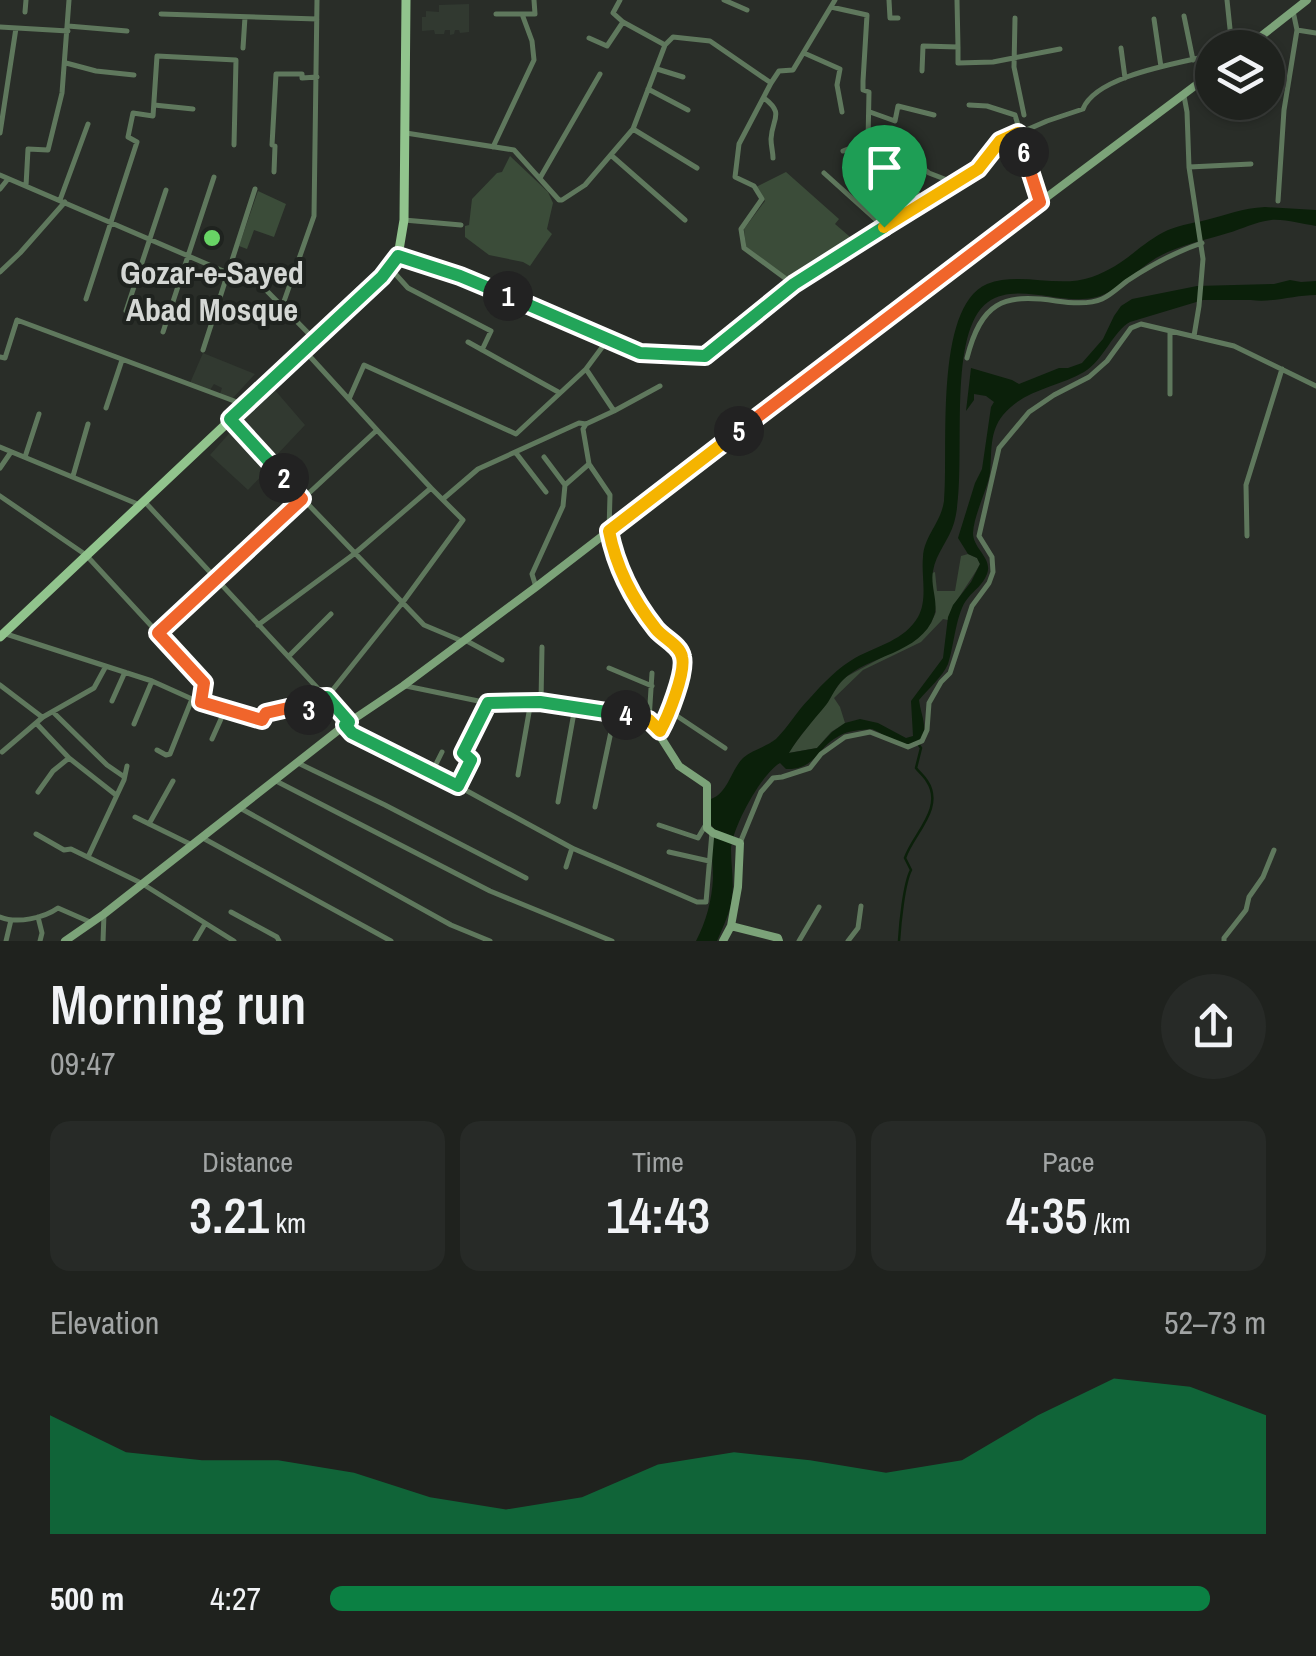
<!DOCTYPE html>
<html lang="en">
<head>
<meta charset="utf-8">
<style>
	body { margin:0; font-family:"Archivo Narrow",sans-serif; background:#272a27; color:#f1f3f6; height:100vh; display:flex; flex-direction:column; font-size:38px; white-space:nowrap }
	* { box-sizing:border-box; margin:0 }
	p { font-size:32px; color:#a1a4a4 }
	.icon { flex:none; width:55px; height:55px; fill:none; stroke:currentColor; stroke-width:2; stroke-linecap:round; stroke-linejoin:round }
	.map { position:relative; height:941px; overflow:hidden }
	.sheet { display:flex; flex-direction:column; background:#1f221e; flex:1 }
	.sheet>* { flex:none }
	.controls { position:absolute; left:1195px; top:30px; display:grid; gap:20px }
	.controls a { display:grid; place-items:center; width:90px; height:90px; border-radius:50%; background:#1f221e; box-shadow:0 2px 8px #0004,0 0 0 2px #3c3f3c; font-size:50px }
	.pin { position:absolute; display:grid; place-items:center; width:85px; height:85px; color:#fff; margin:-102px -42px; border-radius:50% 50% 50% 0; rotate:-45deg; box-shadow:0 0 10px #0007 }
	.pin .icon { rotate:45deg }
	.km { position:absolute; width:50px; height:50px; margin:-25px; border-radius:50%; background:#222; color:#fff; font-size:28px; line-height:50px; text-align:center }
	.round { display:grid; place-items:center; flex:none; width:105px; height:105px; border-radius:52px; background:#272a27 }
	.head { display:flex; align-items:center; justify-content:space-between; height:170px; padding:0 50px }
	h1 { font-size:55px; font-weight:600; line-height:75px }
	.stats { display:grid; grid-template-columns:repeat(3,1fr); gap:15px; height:170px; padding:10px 50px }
	.stats div { display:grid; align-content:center; border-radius:20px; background:#272a27; text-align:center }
	.stats b { font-size:50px; font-weight:600 }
	.stats small { font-size:28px; font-weight:400 }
	.stats p { font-size:28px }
	.chart { height:280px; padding:20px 50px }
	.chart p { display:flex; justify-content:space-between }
	.chart svg { width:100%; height:180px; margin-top:10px; fill:#0b8043; opacity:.7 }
	ul { padding:0 50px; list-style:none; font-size:32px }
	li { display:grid; grid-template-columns:160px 120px 1fr; align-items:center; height:75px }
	li i { height:25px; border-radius:12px; background:#0b8043 }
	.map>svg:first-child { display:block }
	.built { fill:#313930 }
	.green { fill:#3b4c39 }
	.water { fill:#0b200a }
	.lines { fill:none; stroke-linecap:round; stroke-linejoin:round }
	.stream { stroke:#0b200a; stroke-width:2.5 }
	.street { stroke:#5f785d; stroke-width:5 }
	.secondary { stroke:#7ca379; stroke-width:8 }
	.primary { stroke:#91c48d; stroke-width:9 }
	.split-1-casing { stroke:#fff; stroke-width:20 }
	.split-2-casing { stroke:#fff; stroke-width:20 }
	.split-3-casing { stroke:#fff; stroke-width:20 }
	.split-4-casing { stroke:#fff; stroke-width:20 }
	.split-5-casing { stroke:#fff; stroke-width:20 }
	.split-6-casing { stroke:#fff; stroke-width:20 }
	.split-7-casing { stroke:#fff; stroke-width:20 }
	.split-1 { stroke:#22a559; stroke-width:12 }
	.split-2 { stroke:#22a559; stroke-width:12 }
	.split-3 { stroke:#f0652b; stroke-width:12 }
	.split-4 { stroke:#22a559; stroke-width:12 }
	.split-5 { stroke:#f5b400; stroke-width:12 }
	.split-6 { stroke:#f0652b; stroke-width:12 }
	.split-7 { stroke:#f5b400; stroke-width:12 }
	.poi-dot { fill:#68d465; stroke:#1f231f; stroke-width:4 }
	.labels { text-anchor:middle; stroke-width:8; stroke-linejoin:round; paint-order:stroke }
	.poi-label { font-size:32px; font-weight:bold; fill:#d4d7d4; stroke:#1f231f }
</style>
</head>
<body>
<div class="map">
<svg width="1316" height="941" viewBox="0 0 1316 941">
	<rect width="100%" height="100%" fill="#292d28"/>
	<path class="built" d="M469 4V32L460 33 459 30H455L454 34 450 35V30H445L444 34H435L434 30 422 31V17H426V11L439 12V5Z
		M203 353 255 374 232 399 220 394 222 388 214 384 210 390 190 383Z
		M274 389 305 425 272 460 238 423Z
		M234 428 269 468 248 490 210 455Z"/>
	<path class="green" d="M510 156 548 192 553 203 547 229 552 234 530 266 523 262 489 255 465 237V226L469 225 472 199 497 173 502 172Z
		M786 172 839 219 835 224 856 242 794 283 746 247 744 229 765 201 754 188Z
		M258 191 286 204 274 237 254 230 247 249 239 246Z
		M968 554 977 558 980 564C970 583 955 599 948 620L943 619 921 642 863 670 834 698 840 707 845 723 831 732 817 748 788 753 844 678 916 639 931 623 936 612 932 589V573L935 572 937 591H955L961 556Z"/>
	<path class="water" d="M1265 207 1316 210V226C1302 224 1286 219 1271 220 1255 222 1242 229 1228 233 1202 241 1179 245 1156 258 1139 269 1124 284 1107 293 1071 312 1021 279 988 302 944 334 969 471 954 523 949 540 936 553 933 571 930 586 939 603 934 616 921 654 868 655 843 680 835 687 832 697 826 705 813 721 799 736 789 753L817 748 832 732 845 723 860 719 878 723 906 738 913 736 911 701 943 658 948 617 953 605 971 582 980 564 977 558 968 554 958 538 975 483 982 469 991 407 994 402 986 396 974 394V400L966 411 971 368 1012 380 1019 384 1059 368H1068L1082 363 1103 339 1114 316 1121 306 1132 299 1197 286 1274 284 1290 280 1301 282 1316 281V295C1294 295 1273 303 1251 300H1203L1130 322C1114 330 1103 361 1084 372 1058 387 1023 390 1003 415 989 432 992 453 990 473 987 491 974 514 973 533 973 549 993 558 987 574 983 585 974 590 968 598 956 611 954 647 948 664 943 676 928 689 919 700 920 709 923 716 924 725 925 732 924 736 919 741 905 753 885 734 872 729 861 730 849 730 839 736 816 748 816 770 786 769L780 763C761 774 732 828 731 849 731 868 735 886 731 904 728 917 722 929 717 941H696C706 922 712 900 713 878 713 861 710 847 714 829L710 823 711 799C728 793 731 770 743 758 752 750 766 747 776 739 789 726 797 711 810 698 823 683 838 668 855 658 877 646 905 640 918 617 928 599 921 576 923 557 924 536 941 523 944 501 949 453 933 307 987 284 1020 271 1058 289 1092 277 1125 265 1135 248 1162 233 1177 225 1190 224 1206 220 1227 215 1242 208 1265 207Z"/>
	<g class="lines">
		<path class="stream" d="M899 941C900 924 904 883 911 870L905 858C913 834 945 808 927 781 924 776 919 772 916 768L921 748 919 745"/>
		<path class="street" d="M724 0 747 10
			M889 0 890 18H898
			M1227 0 1232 48
			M831 7 867 15 863 81V90L869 92 868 141 925 202
			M25 12 26 0
			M161 14 317 19
			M496 14H522
			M1184 16 1193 60
			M1015 18 1014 67 1024 115
			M1154 19 1161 67
			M68 26 127 31
			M0 27 68 31
			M1297 30 1316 33
			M589 38 607 46 623 22
			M665 45 673 37 710 41 771 83 739 144 735 177 754 186 762 199 741 229 744 248 793 284
			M958 47V63L993 62 1060 49
			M243 48 245 17
			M1121 48 1125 78
			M804 53 840 69 837 85 842 112
			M66 63 96 71 134 75
			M657 69 683 77
			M922 71 923 46 958 47 957 0
			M771 83 779 71 793 70 835 0
			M648 89 688 110
			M1184 96 1187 112 1189 167 1203 259 1199 306 1194 336
			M764 98C785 114 772 118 771 139 771 146 773 152 773 158
			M154 105 193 109
			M969 105 987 106 1015 115 1041 202
			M870 112 895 121 898 106 934 115
			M633 129 697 168
			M0 133 16 28
			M406 133 514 150 559 200H562L585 185 633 129 665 45 623 22 613 13 620 0
			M493 147 534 60 532 41 522 14H535L534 0
			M843 151 868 141
			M902 152 929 173 955 183
			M612 156 685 220
			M1189 167 1251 164
			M274 172 275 146 272 145 276 74H302V78L317 77
			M824 173 884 227
			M0 175 265 289 315 340
			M540 178 600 74
			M26 186 28 149 48 150 62 93 69 0
			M0 189 8 179
			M60 200 88 124
			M1278 201 1284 110 1297 30 1293 11
			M404 220 461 225
			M398 256 460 275 609 338
			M390 268 408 288 491 331 482 350
			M0 272 20 253 65 202
			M86 299 137 142 128 137 133 113 153 116 157 56 236 60 234 145
			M282 307 314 216 317 0
			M126 311 166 190
			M1170 331V394
			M163 332 214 177
			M468 342 560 393
			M203 350 255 189
			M0 357 5 358 17 320 245 405
			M967 358C981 303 1002 293 1056 301 1070 303 1089 305 1102 299 1111 295 1119 287 1127 281 1151 265 1175 252 1202 243
			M349 399 364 365 516 434 586 369
			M106 408 122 360
			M614 411 660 386
			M231 419 303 499 424 625 462 641
			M586 424 583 429 589 464 610 495 609 531
			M377 430 431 488
			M0 447 140 505
			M516 453 546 492
			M25 457 39 414
			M0 468 11 452
			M73 476 88 424
			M565 485 589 464
			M0 496 86 555 204 683 201 701
			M443 499 478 469 579 423 586 424 614 411 586 369 609 338 640 353 705 356 794 284 978 169 1001 141 1047 121 1083 109C1096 75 1181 63 1212 55
			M144 501 349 722
			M1247 536 1246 485 1282 369
			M536 587 532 574 563 506 565 485 544 457
			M3 633 152 681 192 699 262 720 266 713 288 708 307 713 311 698 327 697 403 602 463 520 431 488 354 554 258 625
			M158 633 377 430 304 350
			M465 640 502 660
			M289 656 331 614
			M609 668 652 686
			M0 685 42 717
			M406 686 488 703 541 701 615 713 649 720 661 731
			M112 701 125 672
			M541 701 542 647
			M53 712 107 765 123 776
			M671 712 725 748
			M649 720 652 673
			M36 723 69 758 116 795
			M134 724 152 681
			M345 725 352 733 458 786 572 848 697 902H706L712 832
			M212 739 225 710
			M157 750 166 755 170 754 192 699
			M2 752 43 717 94 688 106 666
			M298 763 385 805 526 878
			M432 772 442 752
			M518 775 531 701
			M276 781 490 891 612 941
			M458 786 471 760 463 753 488 703
			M38 792 53 771 69 758
			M558 802 575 707
			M595 807 615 713
			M240 808 451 925 490 941
			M135 817 190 844
			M149 824 173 781
			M659 825 698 838 705 826
			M36 834 64 850 71 849 141 883 234 941
			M201 837 391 941
			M740 843 761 792 773 778 782 777 810 768 821 754 845 737 870 732 908 747 922 741 927 730 929 703 941 682 950 673 972 606 989 583 993 572 992 557 979 536 999 448 1029 412 1054 395 1089 377 1107 361 1131 328 1141 324 1234 346 1316 386
			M669 852 709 861
			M88 857 124 780 127 766
			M566 867 572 848
			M231 912 277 937 279 941
			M0 917C17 924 44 918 58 908L90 922
			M38 917 42 933 40 941
			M6 941 11 920
			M103 941 104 914
			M195 941 205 924
			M799 941 819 907
			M848 941 858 928 861 906
			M1224 941V938L1246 910 1249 897 1263 877 1274 850"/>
		<path class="secondary" d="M1246 48 1307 0
			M609 531 619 570 657 630 679 650 683 661 671 712 660 736 679 766 707 785V828L713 833 740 843 738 887 731 926 778 938 779 941
			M65 941 104 914 345 725 403 686 536 587 871 329 1212 73
			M723 941 731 926"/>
		<path class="primary" d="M0 637 382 277 398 256 404 220 406 0"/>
	</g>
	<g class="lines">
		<g class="split-1-casing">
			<path id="split-1" d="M508 296 640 353 705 356 794 284 884 227"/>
		</g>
		<g class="split-2-casing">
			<path id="split-2" d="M284 478 230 419 382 277 398 256 460 276 508 296"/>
		</g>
		<g class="split-3-casing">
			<path id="split-3" d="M284 478 302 499 158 633 204 683 201 702 262 720 266 713 288 708 307 713 309 710"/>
		</g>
		<g class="split-4-casing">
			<path id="split-4" d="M309 710 311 698 327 697 349 722 345 725 352 733 458 786 471 760 463 753 488 703 540 702 626 715"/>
		</g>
		<g class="split-5-casing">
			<path id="split-5" d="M626 715 649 720 660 731C668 717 686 672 682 657 680 645 663 638 656 629 633 600 616 567 609 531L739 431"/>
		</g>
		<g class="split-6-casing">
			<path id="split-6" d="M739 431 1040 202 1024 152"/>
		</g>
		<g class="split-7-casing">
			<path id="split-7" d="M884 227 978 169 1000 141 1018 133 1024 152"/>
		</g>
		<use href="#split-1" class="split-1"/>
		<use href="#split-2" class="split-2"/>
		<use href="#split-3" class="split-3"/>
		<use href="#split-4" class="split-4"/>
		<use href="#split-5" class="split-5"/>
		<use href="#split-6" class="split-6"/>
		<use href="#split-7" class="split-7"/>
	</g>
	<circle class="poi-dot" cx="212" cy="238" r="10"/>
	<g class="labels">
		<g class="poi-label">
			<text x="212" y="284">Gozar-e-Sayed<tspan x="212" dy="37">Abad Mosque</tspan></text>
		</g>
	</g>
</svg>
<div class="controls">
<a><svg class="icon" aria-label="layers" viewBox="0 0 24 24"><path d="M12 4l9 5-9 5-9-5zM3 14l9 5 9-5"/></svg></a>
</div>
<div class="pin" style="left:884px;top:227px;background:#1e9e55"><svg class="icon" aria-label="arrive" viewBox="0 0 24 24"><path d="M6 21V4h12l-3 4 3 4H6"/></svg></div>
<b class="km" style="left:508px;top:296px">1</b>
<b class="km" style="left:284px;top:478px">2</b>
<b class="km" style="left:309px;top:710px">3</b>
<b class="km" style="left:626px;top:715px">4</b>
<b class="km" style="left:739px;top:431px">5</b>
<b class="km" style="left:1024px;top:152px">6</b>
</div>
<section class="sheet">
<div class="head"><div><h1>Morning run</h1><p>09:47</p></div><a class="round"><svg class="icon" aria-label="share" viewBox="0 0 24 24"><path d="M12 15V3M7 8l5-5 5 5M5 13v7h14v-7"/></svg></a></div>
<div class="stats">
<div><p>Distance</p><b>3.21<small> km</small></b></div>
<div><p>Time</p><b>14:43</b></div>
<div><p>Pace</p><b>4:35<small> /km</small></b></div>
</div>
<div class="chart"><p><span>Elevation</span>52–73 m</p>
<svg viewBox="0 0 160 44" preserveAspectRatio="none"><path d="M0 44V15L10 24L20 26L30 26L40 29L50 35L60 38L70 35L80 27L90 24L100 26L110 29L120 26L130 15L140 6L150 8L160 15V44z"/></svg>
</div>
<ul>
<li><b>500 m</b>4:27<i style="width:94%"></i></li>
</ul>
</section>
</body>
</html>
